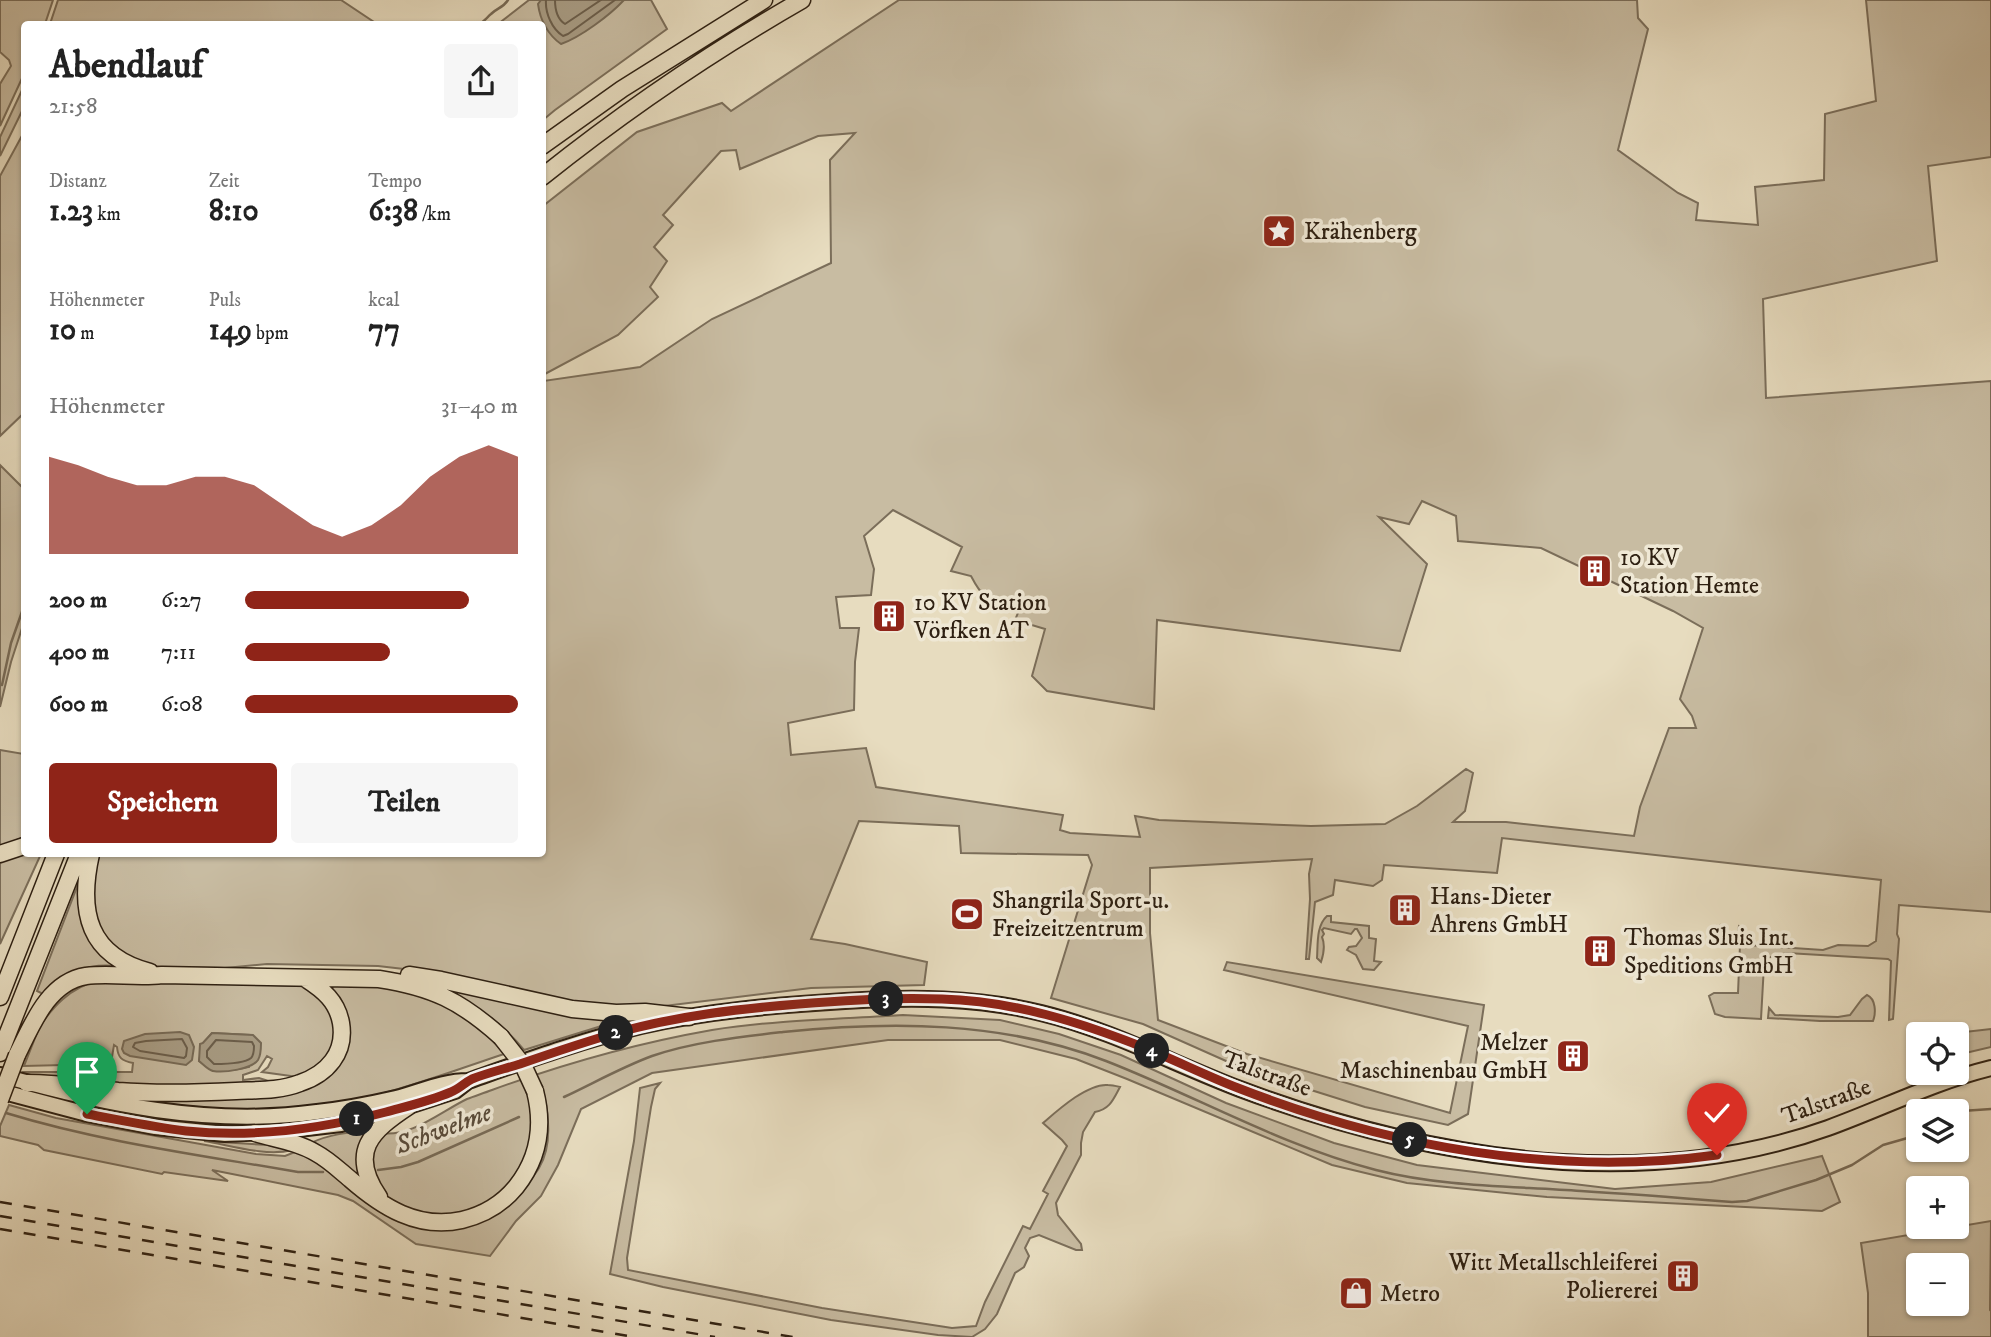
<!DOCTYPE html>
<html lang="de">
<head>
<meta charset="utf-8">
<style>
	body { margin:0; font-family:"IM FELL DW Pica",serif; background:#f6f6f6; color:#222; height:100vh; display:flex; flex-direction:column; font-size:26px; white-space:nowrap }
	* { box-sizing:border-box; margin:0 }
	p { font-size:23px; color:#767676 }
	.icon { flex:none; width:38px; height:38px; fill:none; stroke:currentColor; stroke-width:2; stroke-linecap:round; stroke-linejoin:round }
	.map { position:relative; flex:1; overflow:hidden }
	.drawer { position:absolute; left:21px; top:21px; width:525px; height:836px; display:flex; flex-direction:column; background:#fff; border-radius:7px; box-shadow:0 2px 5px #0004 }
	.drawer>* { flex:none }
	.buttons { position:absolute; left:1906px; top:1022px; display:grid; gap:14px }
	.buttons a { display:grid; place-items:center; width:63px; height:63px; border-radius:7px; background:#fff; box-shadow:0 2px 5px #0004; font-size:35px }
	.pin { position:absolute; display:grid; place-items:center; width:60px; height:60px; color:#fff; margin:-72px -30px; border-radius:50% 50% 50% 0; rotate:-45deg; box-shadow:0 0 7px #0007 }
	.pin .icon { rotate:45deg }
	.km { position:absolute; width:35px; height:35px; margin:-18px; border-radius:50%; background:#222; color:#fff; font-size:19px; line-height:35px; text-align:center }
	.round { display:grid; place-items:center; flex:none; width:74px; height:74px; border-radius:7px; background:#f6f6f6 }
	.headline { display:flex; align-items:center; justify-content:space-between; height:119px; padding:0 28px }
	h1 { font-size:38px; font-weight:700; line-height:52px }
	.metrics { display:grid; grid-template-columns:repeat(3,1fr); gap:10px; height:119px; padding:7px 28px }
	.metrics div { display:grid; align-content:center }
	.metrics b { font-size:30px; font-weight:700 }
	.metrics small { font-size:19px; font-weight:400 }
	.metrics p { font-size:19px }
	.chart { height:196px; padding:14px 28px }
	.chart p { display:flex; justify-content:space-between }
	.chart svg { width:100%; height:126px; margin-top:7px; fill:#8f2418; opacity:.7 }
	.button { display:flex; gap:14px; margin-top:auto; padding:14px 28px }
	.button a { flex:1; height:80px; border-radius:7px; background:#8f2418; color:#fff; font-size:28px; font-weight:700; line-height:80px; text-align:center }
	.button a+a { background:#f6f6f6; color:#222 }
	ul { padding:0 28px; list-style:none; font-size:23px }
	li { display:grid; grid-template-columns:112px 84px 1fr; align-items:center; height:52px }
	li i { height:18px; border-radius:9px; background:#8f2418 }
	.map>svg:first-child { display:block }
	.green { fill:#c8bca2; stroke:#7b6e5a; stroke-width:2; fill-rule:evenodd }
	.water { fill:#a89c84; stroke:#776a56; stroke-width:2 }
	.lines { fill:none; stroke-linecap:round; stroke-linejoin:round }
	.shore { stroke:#6b5e4b; stroke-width:2 }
	.stream { stroke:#776a56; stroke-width:2.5 }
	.major-casing { stroke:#2e2012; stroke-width:18 }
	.highway-casing { stroke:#2e2012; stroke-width:19 }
	.major { stroke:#e7dcbf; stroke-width:14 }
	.highway { stroke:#e7dcbf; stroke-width:16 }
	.rail { stroke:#2e2012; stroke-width:2.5; stroke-dasharray:12 12; stroke-linecap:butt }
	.highway-bridge-casing { stroke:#2e2012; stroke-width:19; stroke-linecap:butt }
	.highway-bridge { stroke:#e7dcbf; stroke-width:16 }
	.route-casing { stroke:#fff; stroke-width:14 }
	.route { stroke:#8f2418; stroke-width:9 }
	.labels { text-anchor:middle; stroke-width:7; stroke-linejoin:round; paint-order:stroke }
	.poi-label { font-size:24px; fill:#2e2012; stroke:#efe8d5; text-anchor:start }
	.street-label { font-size:24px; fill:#2e2012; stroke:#efe8d5 }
	.water-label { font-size:26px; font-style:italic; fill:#594b3a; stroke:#efe8d5 }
</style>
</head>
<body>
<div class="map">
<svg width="1991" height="1337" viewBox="0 0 1991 1337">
	<rect width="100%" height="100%" fill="#e7dcbf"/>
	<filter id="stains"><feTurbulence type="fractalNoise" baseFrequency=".00286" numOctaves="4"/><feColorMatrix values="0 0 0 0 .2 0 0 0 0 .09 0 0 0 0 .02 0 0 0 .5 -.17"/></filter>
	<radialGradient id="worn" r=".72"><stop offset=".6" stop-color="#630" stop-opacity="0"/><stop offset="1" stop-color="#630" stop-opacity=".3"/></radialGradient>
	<path class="green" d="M0 0H53L45 24H24V74L0 126V84L11 66 9 60 0 52Z
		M58 0H341L377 24H50Z
		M529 0H651L667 29 555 110 543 120 542 24H498Z
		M899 0H1637L1638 18 1648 29 1618 150 1678 193 1698 203 1696 220 1758 225 1755 187 1824 180 1825 114 1876 101 1866 0H1991V157L1928 166 1937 261 1763 299 1766 398 1991 381V912L1899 905 1897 934 1899 939 1893 1019 1889 1020 1891 961 1888 959 1787 953 1767 958 1764 965 1761 1019 1725 1017 1715 1014 1709 996 1714 993H1738L1740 945 1715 942 1716 931 1719 927 1718 939 1737 942 1739 926 1745 927 1743 942 1746 945 1823 950 1838 945 1868 946 1876 941 1881 880 1502 838 1497 873 1384 865 1382 880 1373 886 1335 880 1333 895 1315 902 1309 959H1306L1310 899 1309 874 1312 859 1150 868V933L1158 1020 1247 1054 1450 1113 1468 1026 1224 970 1227 962 1484 1005 1468 1114 1448 1125 1365 1107 1244 1069 1143 1024 1051 998 1092 865 1088 855 961 853 959 826 859 821 811 939 845 944 927 962 924 985 811 988 656 1007 591 1006 430 972 378 966 267 964 225 968 160 967 143 964 119 953 98 929 92 891 94 873 100 854H542L543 381 640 367 712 319 831 263 830 160 855 133 818 136 740 169 736 150 721 151 663 215 673 225 654 247 667 261 650 287 658 297 618 335 543 375V206L637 132 722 103 731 111ZM1422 501 1456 516 1458 541 1541 548 1673 611 1703 628 1680 699 1692 716 1696 728H1669L1640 807 1634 836 1506 822H1453L1465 811 1473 773 1466 769 1417 806 1385 824 1311 826 1159 820 1135 816 1140 837 1070 833 1060 830 1063 815 876 787 866 748 791 755 788 723 854 710 855 662 859 628H840L836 597 871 595 874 569 864 536 893 510 962 547 951 571 971 576C986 605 991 599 1020 608L1015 620 1045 629 1032 676 1047 691 1154 709 1157 620 1400 651 1427 564 1379 517 1409 524Z
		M24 86V107L0 156V137Z
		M24 132V413L0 436V176Z
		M0 465 24 489V622L11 662 0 707Z
		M0 750 24 754V837L0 847Z
		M24 854H41L0 944V859Z
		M77 887 80 888 116 966C88 963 62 973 43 994L37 991Z
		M1327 916H1331V922L1369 926V938L1376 939 1374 961 1381 962 1374 970 1363 969 1356 955 1347 950 1349 947 1356 946 1362 938 1357 929H1355L1351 934 1324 928 1322 930 1324 934 1322 937C1325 944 1324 953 1321 962L1317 958C1318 944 1316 926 1327 916Z
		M100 980 303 986 327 1003 336 1030 332 1047 325 1061 298 1077 262 1072 268 1067 272 1059 267 1056 258 1070 243 1075V1080L259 1078 275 1083 155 1086 59 1079 22 1074 23 1072H132L133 1063C122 1061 118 1058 117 1047L114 1045 112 1057 105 1064 24 1066 37 1033 36 1032C52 1007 70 987 100 980ZM212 1033 250 1035 249 1067 233 1070 213 1071 199 1061 203 1043Z
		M382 983C396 987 411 990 425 995 456 1006 484 1029 504 1054 444 1074 383 1098 320 1106 256 1115 192 1107 129 1100L169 1097 327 1075 344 1008 341 1000 332 990 333 986Z
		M448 988 624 1019 524 1050C503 1024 476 1006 448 990Z
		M1867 995C1876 999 1876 1013 1873 1021H1820L1768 1018 1769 1008 1775 1015 1838 1017 1850 1015 1862 999Z
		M903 1015 1000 1020 1059 1034 1121 1055 1226 1103 1334 1143 1417 1165 1615 1189 1711 1182 1822 1156 1840 1202 1822 1211 1547 1197 1407 1183 1332 1165 1127 1079 1076 1059 1000 1040H888L652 1073 581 1109 558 1165 541 1196 516 1221 490 1256 416 1244 353 1201 338 1195 212 1170 228 1181 164 1172 162 1174 44 1150 38 1145 0 1136V1126L9 1105 56 1118 256 1154 285 1156 300 1150C332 1161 350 1188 377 1207 423 1240 485 1232 522 1189 528 1182 535 1175 539 1168 553 1145 549 1115 543 1090L529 1094C534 1122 532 1152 517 1177 489 1222 402 1236 376 1183 367 1165 369 1150 380 1133 411 1138 440 1112 467 1099 475 1096 484 1093 492 1090 563 1064 638 1043 712 1030 775 1020 840 1019 903 1015Z
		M1991 1029V1047L1957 1055 1956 1034H1947Z
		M660 1083 655 1089 651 1107 627 1258 628 1270 822 1308 952 1328 976 1326 985 1302 1023 1226 1030 1229 1048 1194 1043 1191 1067 1146 1062 1140 1043 1123C1058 1110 1088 1083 1108 1085 1112 1085 1116 1086 1120 1087 1113 1100 1110 1109 1095 1112L1083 1132 1081 1143V1155L1056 1203 1058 1215 1081 1244 1082 1250H1076L1039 1235 1030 1238 1025 1248 1029 1256 1024 1267 1015 1273 997 1314 985 1329 972 1337 938 1335 831 1320 663 1287 610 1274 634 1141 640 1088Z
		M17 1086 140 1114 375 1110C328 1120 280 1129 232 1128 158 1126 86 1108 15 1090Z
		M368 1132 363 1182 311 1143C327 1135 351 1131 368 1132Z
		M204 1141 268 1145 292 1150C266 1157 229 1145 204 1141Z
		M1991 1221 1990 1310 1991 1311V1337H1868V1293L1861 1243ZM1918 1265H1956V1304H1918Z"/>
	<path class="water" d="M541 0H624C610 15 581 37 561 44 548 35 540 20 538 4Z
		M180 1032 189 1035 194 1047 192 1060 186 1065 130 1056 124 1053 122 1049 124 1041 145 1034Z
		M212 1033 253 1035 261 1043C261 1049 261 1055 258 1060 252 1069 224 1073 213 1071 208 1070 203 1064 199 1061L200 1044 203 1043Z"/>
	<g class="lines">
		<path class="shore" d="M546 0C545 13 552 29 563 36L568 34 615 0
			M555 0C555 9 557 19 565 24L601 0
			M182 1039 187 1048 186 1056 184 1058 140 1051 133 1047 135 1043 146 1041Z
			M216 1040 252 1042 254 1046C254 1050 254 1055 251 1058 244 1064 223 1064 214 1064L207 1057V1051Z"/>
		<path class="stream" d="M478 24C485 22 486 18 491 14 497 8 503 8 508 0
			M2 685 11 643 24 606
			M564 1097C592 1084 622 1067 652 1056 693 1042 739 1037 783 1032 891 1021 1003 1021 1106 1061 1196 1096 1282 1146 1376 1170 1442 1187 1513 1186 1581 1191 1631 1194 1682 1198 1732 1202L1747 1201 1816 1180 1852 1165 1883 1145 1918 1135
			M6 1113C101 1142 200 1155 298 1172H323
			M1956 1115 1962 1111 1991 1109
			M378 1170 401 1167 418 1162 519 1117"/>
		<g class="major-casing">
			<path id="major" d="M0 1075C103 1104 209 1127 317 1112 343 1109 370 1104 396 1098 420 1092 442 1081 468 1081 525 1061 583 1040 641 1026 708 1011 777 1005 845 1001 911 997 977 997 1041 1013 1111 1030 1174 1064 1240 1089 1344 1128 1453 1155 1563 1162 1651 1167 1744 1158 1828 1128 1883 1108 1934 1082 1991 1068
				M0 1091 87 1114 155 1127 225 1134 282 1131 341 1124 409 1106 455 1091 468 1081"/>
		</g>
		<g class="highway-casing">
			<path id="highway" d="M542 146 622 89 764 0
				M542 177C622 113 713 51 802 0
				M0 854 24 846
				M91 854C78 912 88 956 150 972
				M409 975 441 980 572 1009 616 1013 645 1012 689 1017
				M0 997 56 854
				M0 1053 79 854
				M17 1055C32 1025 48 982 86 976 111 973 137 978 162 975L379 979C432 987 461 1001 501 1037
				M27 1083C58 1083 88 1088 118 1091 157 1094 197 1093 236 1091 257 1090 280 1091 300 1083 327 1074 346 1053 341 1023 337 1001 323 990 306 979
				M255 1133C275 1139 298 1142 316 1153 329 1160 339 1170 350 1179 382 1207 418 1230 462 1220 483 1215 502 1204 516 1187 539 1158 544 1126 535 1091
				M379 1197C348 1152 371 1131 409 1106"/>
		</g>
		<use href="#major" class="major"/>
		<use href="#highway" class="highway"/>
		<path class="rail" d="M0 1202 793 1337
			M0 1216 715 1337
			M0 1229 634 1337"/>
		<g class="highway-bridge-casing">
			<path id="highway-bridge" d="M501 1037 523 1065 535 1091
				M0 1100 17 1055"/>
		</g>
		<use href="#highway-bridge" class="highway-bridge"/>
	</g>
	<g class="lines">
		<g class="route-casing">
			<path id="route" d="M87 1114C120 1120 153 1127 186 1131 254 1138 321 1129 386 1112 408 1106 430 1101 451 1092 459 1089 464 1083 472 1079 487 1073 504 1069 520 1064 552 1053 584 1042 616 1033 676 1016 737 1009 799 1004 846 1000 894 997 942 999 1013 1001 1080 1022 1145 1048 1177 1061 1207 1076 1238 1088 1390 1147 1555 1177 1717 1155"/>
		</g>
		<use href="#route" class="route"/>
	</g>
	<defs>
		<g id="sight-square" transform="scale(1.75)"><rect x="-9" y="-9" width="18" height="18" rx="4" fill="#8f2418" stroke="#efe8d5"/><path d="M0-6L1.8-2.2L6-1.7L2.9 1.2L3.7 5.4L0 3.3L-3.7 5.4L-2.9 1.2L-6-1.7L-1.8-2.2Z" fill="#fff"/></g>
		<g id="building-square" transform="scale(1.75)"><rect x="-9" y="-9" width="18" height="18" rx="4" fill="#8f2418" stroke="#efe8d5"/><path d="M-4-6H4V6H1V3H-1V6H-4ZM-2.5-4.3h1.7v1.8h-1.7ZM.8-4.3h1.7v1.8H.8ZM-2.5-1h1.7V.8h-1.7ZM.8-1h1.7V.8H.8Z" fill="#fff"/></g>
		<g id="stadium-square" transform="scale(1.75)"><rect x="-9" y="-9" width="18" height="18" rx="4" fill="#8f2418" stroke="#efe8d5"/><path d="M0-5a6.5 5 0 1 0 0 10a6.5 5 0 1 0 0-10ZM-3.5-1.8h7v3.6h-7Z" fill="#fff"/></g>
		<g id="shop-square" transform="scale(1.75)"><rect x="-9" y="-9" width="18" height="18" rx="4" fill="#8f2418" stroke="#efe8d5"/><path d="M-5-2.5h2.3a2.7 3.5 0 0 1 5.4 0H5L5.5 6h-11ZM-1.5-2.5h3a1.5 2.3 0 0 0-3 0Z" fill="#fff"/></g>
	</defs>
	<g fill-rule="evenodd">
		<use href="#sight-square" x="1279" y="231"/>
		<use href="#building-square" x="1595" y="571"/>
		<use href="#building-square" x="889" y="616"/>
		<use href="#building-square" x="1405" y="910"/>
		<use href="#stadium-square" x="967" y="914"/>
		<use href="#building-square" x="1600" y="951"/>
		<use href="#building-square" x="1573" y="1056"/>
		<use href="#building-square" x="1683" y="1276"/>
		<use href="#shop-square" x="1356" y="1293"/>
	</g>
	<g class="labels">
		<g class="poi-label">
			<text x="1304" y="239">Krähenberg</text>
			<text x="1620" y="565">10 KV<tspan x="1620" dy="28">Station Hemte</tspan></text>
			<text x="914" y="610">10 KV Station<tspan x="914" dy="28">Vörfken AT</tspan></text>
			<text x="1430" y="904">Hans-Dieter<tspan x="1430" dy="28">Ahrens GmbH</tspan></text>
			<text x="992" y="908">Shangrila Sport-u.<tspan x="992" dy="28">Freizeitzentrum</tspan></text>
			<text x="1624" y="945">Thomas Sluis Int.<tspan x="1624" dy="28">Speditions GmbH</tspan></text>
			<text x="1548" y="1050" text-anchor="end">Melzer<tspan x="1548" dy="28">Maschinenbau GmbH</tspan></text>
			<text x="1658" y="1270" text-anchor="end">Witt Metallschleiferei<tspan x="1658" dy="28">Poliererei</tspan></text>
			<text x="1380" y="1301">Metro</text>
		</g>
		<g class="street-label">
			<text transform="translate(1267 1073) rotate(20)" y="8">Talstraße</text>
			<text transform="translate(1826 1101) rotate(-20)" y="8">Talstraße</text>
		</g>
		<g class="water-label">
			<text transform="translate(443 1128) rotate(-21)" y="9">Schwelme</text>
		</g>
	</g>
	<rect width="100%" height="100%" filter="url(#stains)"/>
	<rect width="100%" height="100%" fill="url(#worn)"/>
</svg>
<div class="buttons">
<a><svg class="icon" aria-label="locate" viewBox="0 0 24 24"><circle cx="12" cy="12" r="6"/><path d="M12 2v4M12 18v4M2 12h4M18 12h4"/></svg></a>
<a><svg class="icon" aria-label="layers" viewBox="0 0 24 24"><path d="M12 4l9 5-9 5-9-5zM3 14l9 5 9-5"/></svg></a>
<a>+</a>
<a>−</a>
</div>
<div class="pin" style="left:87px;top:1114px;background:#1e9e55"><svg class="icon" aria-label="arrive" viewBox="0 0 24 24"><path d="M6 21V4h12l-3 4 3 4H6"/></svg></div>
<div class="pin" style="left:1717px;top:1155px;background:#d93025"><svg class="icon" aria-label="check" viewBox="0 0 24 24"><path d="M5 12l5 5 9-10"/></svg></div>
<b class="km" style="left:357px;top:1119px">1</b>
<b class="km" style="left:616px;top:1033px">2</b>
<b class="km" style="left:886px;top:999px">3</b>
<b class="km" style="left:1152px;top:1051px">4</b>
<b class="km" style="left:1410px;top:1140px">5</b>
<section class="drawer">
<div class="headline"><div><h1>Abendlauf</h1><p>21:58</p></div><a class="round"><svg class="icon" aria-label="share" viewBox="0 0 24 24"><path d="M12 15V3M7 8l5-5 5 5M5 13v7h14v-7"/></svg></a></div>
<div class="metrics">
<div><p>Distanz</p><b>1.23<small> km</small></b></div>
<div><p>Zeit</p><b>8:10</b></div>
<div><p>Tempo</p><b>6:38<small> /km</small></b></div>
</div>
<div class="metrics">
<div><p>Höhenmeter</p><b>10<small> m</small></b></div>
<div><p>Puls</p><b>149<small> bpm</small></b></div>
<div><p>kcal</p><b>77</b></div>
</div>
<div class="chart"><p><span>Höhenmeter</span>31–40 m</p>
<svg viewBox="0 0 160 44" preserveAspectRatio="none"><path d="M0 44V10L10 13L20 17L30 20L40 20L50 17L60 17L70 20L80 27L90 34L100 38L110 34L120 27L130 17L140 10L150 6L160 10V44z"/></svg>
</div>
<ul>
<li><b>200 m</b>6:27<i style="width:82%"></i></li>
<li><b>400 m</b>7:11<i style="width:53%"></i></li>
<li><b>600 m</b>6:08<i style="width:100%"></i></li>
</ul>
<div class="button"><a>Speichern</a><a>Teilen</a></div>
</section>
</div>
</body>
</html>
